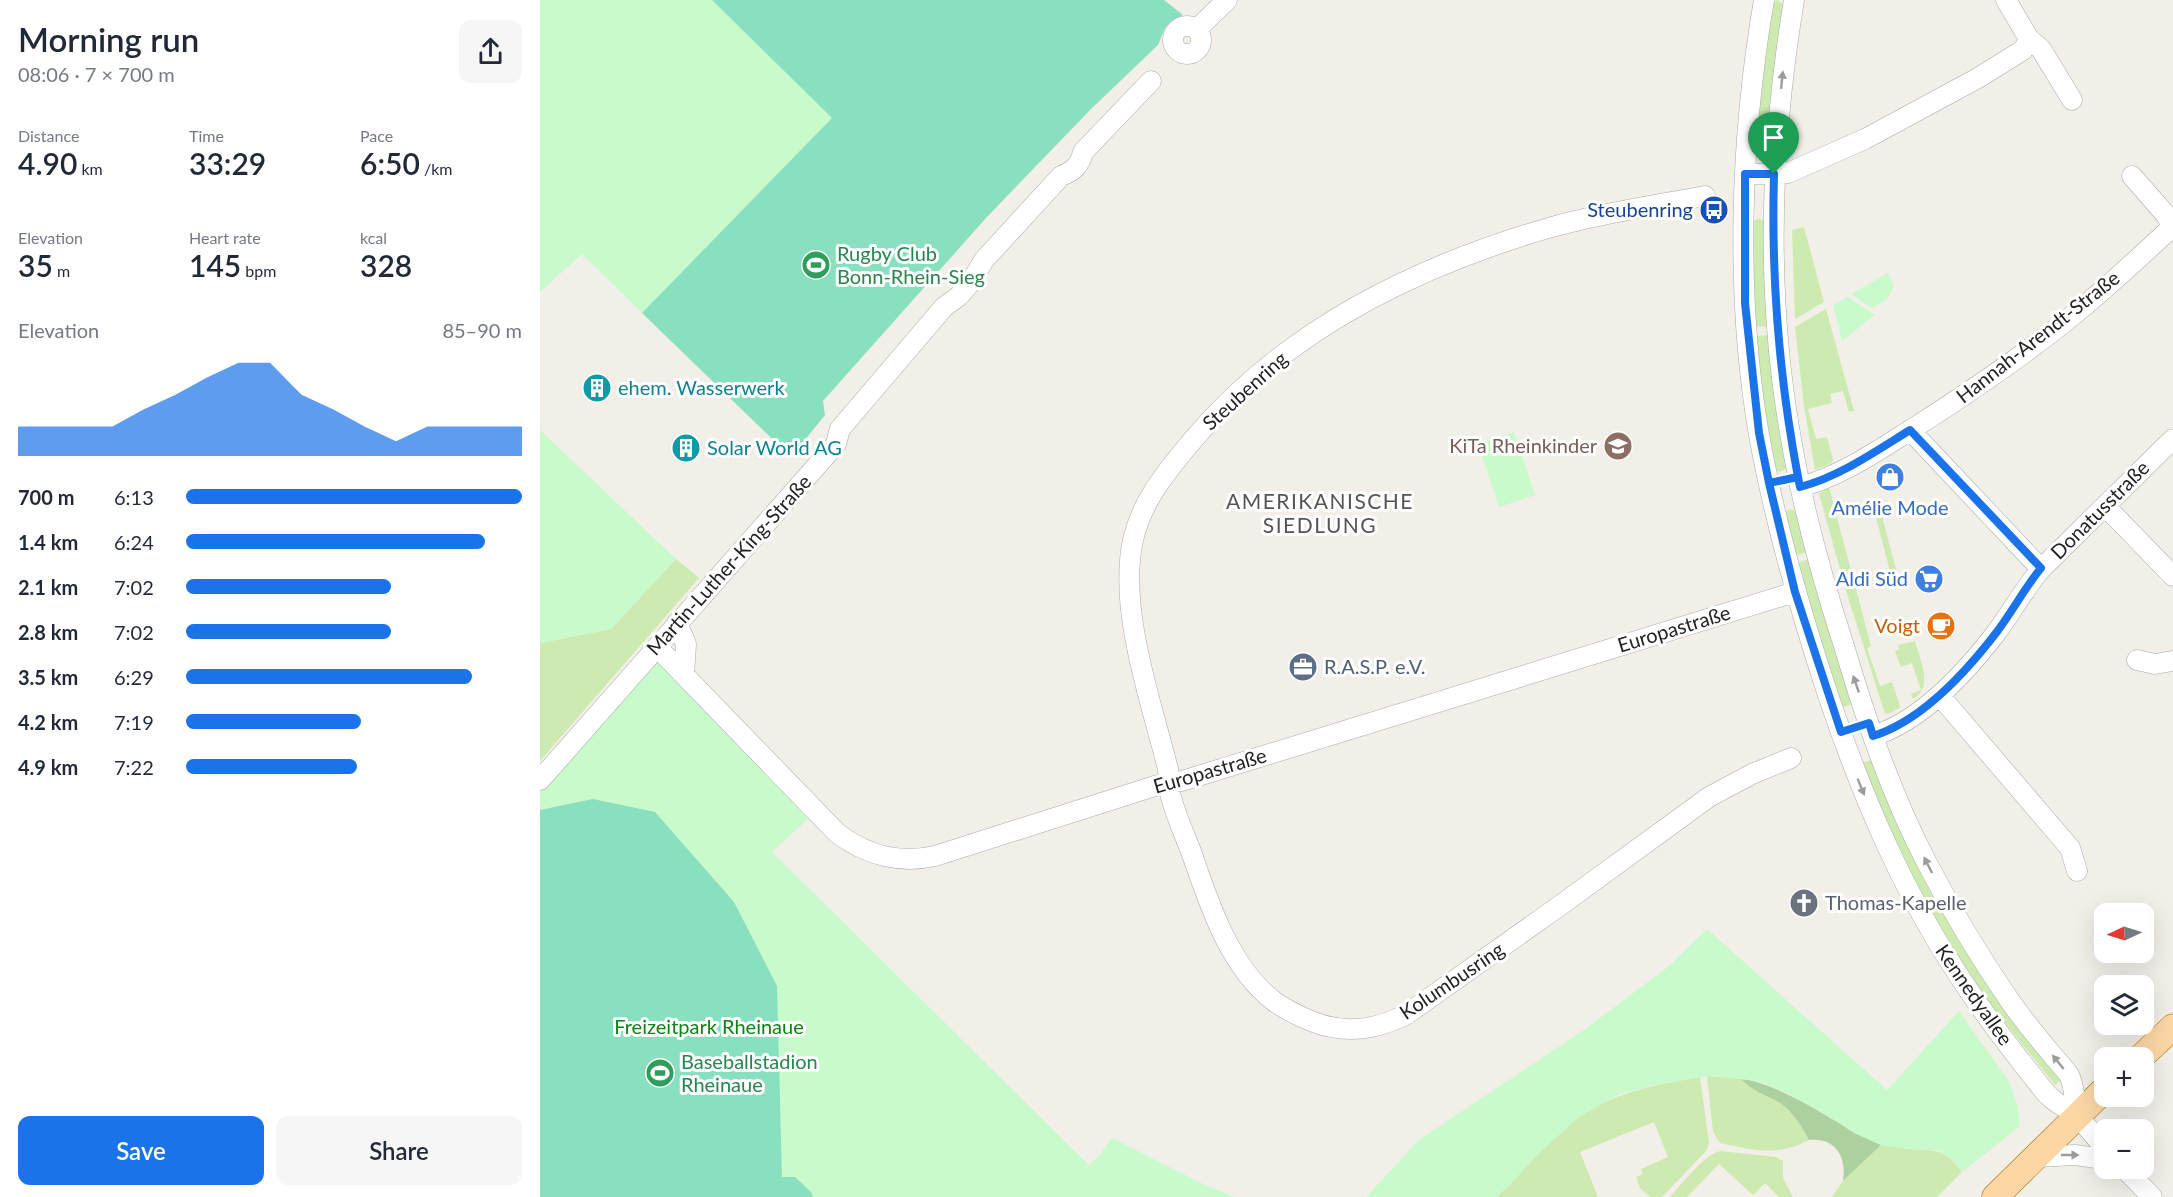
<!DOCTYPE html>
<html lang="en">
<head>
<meta charset="utf-8">
<style>
	body { margin:0; font-family:Lato,sans-serif; background:#f6f6f7; color:#1f2937; height:100vh; display:flex; flex-direction:column; font-size:22px; white-space:nowrap }
	* { box-sizing:border-box; margin:0 }
	p { font-size:20px; color:#747a83 }
	.icon { flex:none; width:33px; height:33px; fill:none; stroke:currentColor; stroke-width:2; stroke-linecap:round; stroke-linejoin:round }
	.map { position:relative; flex:1; overflow:hidden }
	.drawer { display:flex; flex-direction:column; background:#fff; width:540px }
	.drawer>* { flex:none }
	.needle { width:39px; rotate:266deg }
	.buttons { position:absolute; left:1554px; top:903px; display:grid; gap:12px }
	.buttons a { display:grid; place-items:center; width:60px; height:60px; border-radius:12px; background:#fff; box-shadow:0 6px 24px #0002; font-size:30px }
	.pin { position:absolute; display:grid; place-items:center; width:51px; height:51px; color:#fff; margin:-62px -26px; border-radius:50% 50% 50% 0; rotate:-45deg; box-shadow:0 0 6px #0007 }
	.pin .icon { rotate:45deg }
	.round { display:grid; place-items:center; flex:none; width:63px; height:63px; border-radius:12px; background:#f6f6f7 }
	.overview { display:flex; align-items:center; justify-content:space-between; height:102px; padding:0 18px }
	h1 { font-size:33px; font-weight:600; line-height:45px }
	.figures { display:grid; grid-template-columns:repeat(3,1fr); gap:9px; height:102px; padding:6px 18px }
	.figures div { display:grid; align-content:center }
	.figures b { font-size:30px; font-weight:600 }
	.figures small { font-size:16px; font-weight:400 }
	.figures p { font-size:16px }
	.chart { height:168px; padding:12px 18px }
	.chart p { display:flex; justify-content:space-between }
	.chart svg { width:100%; height:108px; margin-top:6px; fill:#1a73e8; opacity:.7 }
	.button { display:flex; gap:12px; margin-top:auto; padding:12px 18px }
	.button a { flex:1; height:69px; border-radius:12px; background:#1a73e8; color:#fff; font-size:24px; font-weight:600; line-height:69px; text-align:center }
	.button a+a { background:#f6f6f7; color:#1f2937 }
	ul { padding:0 18px; list-style:none; font-size:20px }
	li { display:grid; grid-template-columns:96px 72px 1fr; align-items:center; height:45px }
	li i { height:15px; border-radius:8px; background:#1a73e8 }
	main { display:flex; flex:1; min-height:0 }
	.map>svg:first-child { display:block }
	.grass { fill:#cdebb0 }
	.forest { fill:#add19e }
	.park { fill:#c8facc }
	.pitch { fill:#88e0be }
	.lines { fill:none; stroke-linecap:round; stroke-linejoin:round }
	.minor-casing { stroke:#a9a9a9; stroke-width:21 }
	.major-casing { stroke:#a06b00; stroke-width:27 }
	.minor { stroke:#fff; stroke-width:20 }
	.major { stroke:#fcd6a4; stroke-width:26 }
	.oneway { fill:#9c9c9c }
	.route-casing { stroke:#fff; stroke-width:12 }
	.route { stroke:#1a73e8; stroke-width:8 }
	.labels { text-anchor:middle; stroke-width:6; stroke-linejoin:round; paint-order:stroke }
	.transit-label { font-size:20px; fill:#164399; stroke:#fff; text-anchor:end }
	.leisure-label { font-size:20px; fill:#27864d; stroke:#fff; text-anchor:start }
	.street-label { font-size:20px; fill:#222; stroke:#fff }
	.culture-label { font-size:20px; fill:#0d838f; stroke:#fff; text-anchor:start }
	.education-label { font-size:20px; fill:#785e54; stroke:#fff; text-anchor:end }
	.shop-label { font-size:20px; fill:#366cbe; stroke:#fff }
	.food-label { font-size:20px; fill:#c56008; stroke:#fff; text-anchor:end }
	.service-label { font-size:20px; fill:#4e5e75; stroke:#fff; text-anchor:start }
	.worship-label { font-size:20px; fill:#5b616d; stroke:#fff; text-anchor:start }
	.park-label { font-size:20px; fill:#0c8416; stroke:#fff }
	.neighbourhood-label { font-size:21px; letter-spacing:1.5px; fill:#555; stroke:#fff }
</style>
</head>
<body>
<main>
<section class="drawer">
<div class="overview"><div><h1>Morning run</h1><p>08:06 · 7 × 700 m</p></div><a class="round"><svg class="icon" aria-label="share" viewBox="0 0 24 24"><path d="M12 15V3M7 8l5-5 5 5M5 13v7h14v-7"/></svg></a></div>
<div class="figures">
<div><p>Distance</p><b>4.90<small> km</small></b></div>
<div><p>Time</p><b>33:29</b></div>
<div><p>Pace</p><b>6:50<small> /km</small></b></div>
</div>
<div class="figures">
<div><p>Elevation</p><b>35<small> m</small></b></div>
<div><p>Heart rate</p><b>145<small> bpm</small></b></div>
<div><p>kcal</p><b>328</b></div>
</div>
<div class="chart"><p><span>Elevation</span>85–90 m</p>
<svg viewBox="0 0 160 44" preserveAspectRatio="none"><path d="M0 44V32L10 32L20 32L30 32L40 25L50 19L60 12L70 6L80 6L90 19L100 25L110 32L120 38L130 32L140 32L150 32L160 32V44z"/></svg>
</div>
<ul>
<li><b>700 m</b>6:13<i style="width:100%"></i></li>
<li><b>1.4 km</b>6:24<i style="width:89%"></i></li>
<li><b>2.1 km</b>7:02<i style="width:61%"></i></li>
<li><b>2.8 km</b>7:02<i style="width:61%"></i></li>
<li><b>3.5 km</b>6:29<i style="width:85%"></i></li>
<li><b>4.2 km</b>7:19<i style="width:52%"></i></li>
<li><b>4.9 km</b>7:22<i style="width:51%"></i></li>
</ul>
<div class="button"><a>Save</a><a>Share</a></div>
</section>
<div class="map">
<svg width="1633" height="1197" viewBox="0 0 1633 1197">
	<rect width="100%" height="100%" fill="#f2efe9"/>
	<path class="grass" d="M1238 0 1245 6 1229 146 1218 145 1217 150H1213L1232 3Z
		M1219 218 1225 222 1230 326 1215 327 1212 222Z
		M1264 227 1284 302 1255 319 1252 230Z
		M1286 309 1314 411 1309 412 1303 391 1290 394 1292 403 1268 409 1276 439 1287 437 1293 459 1292 463 1275 470 1264 406 1255 327Z
		M1231 335 1247 468 1240 472 1235 470 1227 434 1215 336Z
		M1289 487 1331 646 1327 648 1340 686 1352 682 1360 706V708L1350 713 1345 714 1307 594 1279 494Z
		M1250 509 1256 511 1268 552 1253 556 1245 512Z
		M1342 516 1358 577 1352 579 1336 518Z
		M136 559 159 578 0 761V643L71 629Z
		M1269 559 1315 703 1300 708 1255 563Z
		M1375 641C1380 660 1393 684 1375 698H1372L1371 694 1381 690 1372 663 1361 667 1355 651 1359 650 1358 645Z
		M1331 760 1522 1079 1515 1085 1430 979 1362 863 1322 763Z
		M1167 1076 1200 1078C1216 1094 1223 1093 1240 1103 1253 1112 1262 1127 1269 1140 1237 1157 1213 1150 1180 1143L1173 1132Z
		M1160 1077 1169 1143 1167 1150 1122 1197H1110L1100 1188 1096 1177 1103 1174 1101 1169 1128 1157 1114 1122 1040 1152 1058 1197H956C985 1172 1007 1139 1039 1117 1076 1092 1117 1084 1160 1077Z
		M1341 1145C1350 1146 1360 1148 1369 1149 1395 1151 1406 1148 1422 1172L1397 1197H1292L1303 1181Z
		M1181 1151 1236 1157 1243 1161V1178L1253 1197H1239L1225 1183 1213 1195 1179 1164 1147 1197H1130C1141 1185 1165 1153 1181 1151Z"/>
	<path class="forest" d="M1200 1078C1253 1088 1293 1124 1341 1145L1303 1181C1307 1156 1295 1137 1269 1140 1262 1127 1253 1112 1240 1103 1223 1093 1216 1094 1200 1078Z"/>
	<path class="park" d="M0 0H172L292 118 102 313 42 254 0 292Z
		M1348 273 1354 286 1347 299 1332 308 1311 294Z
		M1308 297 1335 315 1302 341 1293 305Z
		M0 430 136 559 71 629 0 643Z
		M974 432 995 495 959 507 938 444Z
		M116 658 268 819 232 852 549 1165 558 1157 572 1138 661 1183 695 1197H0V790Z
		M1167 929 1347 1090 1419 1011 1468 1080 1478 1106 1480 1126 1422 1172 1414 1161 1400 1151 1367 1149 1341 1145 1314 1133 1290 1117 1247 1093 1217 1081 1169 1076 1114 1085 1080 1094 1039 1117 995 1157 970 1185 956 1197H826L879 1140 1044 1030 1129 966Z"/>
	<path class="pitch" d="M172 0H624L643 15 631 21 625 28 618 45 551 109 446 218 283 401 285 415 251 457 102 313 292 118Z
		M53 799 115 812 194 902 237 986 242 1177H255L271 1192 273 1197H0V810Z"/>
	<g class="lines">
		<g class="minor-casing">
			<path id="minor" d="M1224 0C1200 139 1195 296 1219 435 1235 524 1260 610 1288 695 1322 796 1363 893 1423 982 1443 1012 1464 1040 1486 1068 1494 1077 1501 1089 1510 1097 1517 1104 1527 1108 1535 1115 1546 1124 1555 1137 1564 1147
				M1254 0C1230 145 1225 293 1251 439 1263 509 1282 578 1304 646 1326 720 1351 794 1387 863 1412 911 1439 956 1470 1001 1483 1020 1499 1039 1514 1057 1519 1063 1525 1069 1529 1075 1535 1086 1535 1104 1537 1116
				M1466 0 1489 39 1501 49 1532 100
				M633 40a14 14 0 1 1 28 0a14 14 0 1 1-28 0Z
				M657 29 687 0
				M1205 174 1248 173 1325 139 1438 78 1483 50 1489 39
				M1592 176 1626 215 1633 228
				M1165 196C1112 206 1057 214 1005 229 872 268 742 333 652 441 627 471 602 500 593 540 578 609 611 701 628 769 629 778 628 788 631 797 636 817 646 837 653 857 670 907 691 969 735 1002 746 1010 759 1016 771 1021 805 1035 836 1030 867 1014L1018 907 1169 797 1212 774 1251 758
				M1370 430 1501 569
				M1260 487C1299 477 1336 452 1369 431 1427 394 1484 356 1537 312 1570 285 1601 256 1632 227
				M1565 506 1633 576
				M137 623 146 644 144 675
				M117 647 297 833C326 855 360 864 395 856L618 785 642 781 1255 592
				M1597 660 1615 664 1632 661
				M1400 696 1530 848 1537 871
				M1333 736C1381 721 1426 672 1456 633 1472 612 1484 589 1501 569L1633 439
				M0 780 296 444 300 429 404 307 419 296 431 282 444 260 521 176C534 171 540 165 543 152L611 81
				M1496 1157 1535 1155 1564 1159
				M1584 1168 1612 1197"/>
		</g>
		<g class="major-casing">
			<path id="major" d="M1600 1058 1633 1027
				M1455 1197 1564 1090"/>
		</g>
		<use href="#minor" class="minor"/>
		<use href="#major" class="major"/>
	</g>
	<defs><path id="oneway-solid" d="M-6-.8H1V-3.2L6.5 0L1 3.2V.8H-6Z" transform="scale(1.5)"/></defs>
	<g class="oneway">
		<use href="#oneway-solid" transform="translate(1242 80) rotate(-84)"/>
		<use href="#oneway-solid" transform="translate(1316 684) rotate(-109)"/>
		<use href="#oneway-solid" transform="translate(1321 787) rotate(68)"/>
		<use href="#oneway-solid" transform="translate(1388 865) rotate(-117)"/>
		<use href="#oneway-solid" transform="translate(1518 1062) rotate(-129)"/>
		<use href="#oneway-solid" transform="translate(1530 1155)"/>
	</g>
	<g class="lines">
		<g class="route-casing">
			<path id="route" d="M1234 174C1231 276 1239 377 1258 477L1229 483 1255 592 1301 732 1329 723 1333 736C1381 721 1426 672 1456 633 1472 612 1484 589 1501 568L1370 430C1336 451 1299 477 1260 487L1258 477 1229 483 1219 433 1205 303V174H1234"/>
		</g>
		<use href="#route" class="route"/>
	</g>
	<defs>
		<g id="bus-disc" transform="scale(1.5)"><circle r="9.5" fill="#1a4fb4" stroke="#fff"/><path d="M-5-6H5V4H4V6H2V4H-2V6H-4V4H-5ZM-3.5-4V0h7V-4ZM-3.5 1.2v1.5H-2V1.2ZM2 1.2v1.5H3.5V1.2Z" fill="#fff"/></g>
		<g id="stadium-disc" transform="scale(1.5)"><circle r="9.5" fill="#2e9e5b" stroke="#fff"/><path d="M0-5a6.5 5 0 1 0 0 10a6.5 5 0 1 0 0-10ZM-3.5-1.8h7v3.6h-7Z" fill="#fff"/></g>
		<g id="building-disc" transform="scale(1.5)"><circle r="9.5" fill="#0f9aa8" stroke="#fff"/><path d="M-4-6H4V6H1V3H-1V6H-4ZM-2.5-4.3h1.7v1.8h-1.7ZM.8-4.3h1.7v1.8H.8ZM-2.5-1h1.7V.8h-1.7ZM.8-1h1.7V.8H.8Z" fill="#fff"/></g>
		<g id="school-disc" transform="scale(1.5)"><circle r="9.5" fill="#8d6e63" stroke="#fff"/><path d="M0-5L7-2L0 1L-7-2ZM-4 1L0 2.5L4 1V4Q0 6-4 4Z" fill="#fff"/></g>
		<g id="shop-disc" transform="scale(1.5)"><circle r="9.5" fill="#3f7fe0" stroke="#fff"/><path d="M-5-2.5h2.3a2.7 3.5 0 0 1 5.4 0H5L5.5 6h-11ZM-1.5-2.5h3a1.5 2.3 0 0 0-3 0Z" fill="#fff"/></g>
		<g id="supermarket-disc" transform="scale(1.5)"><circle r="9.5" fill="#3f7fe0" stroke="#fff"/><path d="M-6-5.5h2.5l.6 2H6L4.5 2H-2.5L-4.4-4H-6ZM-1.5 3.2a1.3 1.3 0 1 0 .1 0ZM3 3.2a1.3 1.3 0 1 0 .1 0Z" fill="#fff"/></g>
		<g id="cafe-disc" transform="scale(1.5)"><circle r="9.5" fill="#e8710a" stroke="#fff"/><path d="M-5.5-4.5H6V0H3Q3 3.5 0 3.5H-2.5Q-5.5 3.5-5.5 0ZM3-3.2v2h1.7v-2ZM-6 4.5H4V6H-6Z" fill="#fff"/></g>
		<g id="office-disc" transform="scale(1.5)"><circle r="9.5" fill="#5c6f8a" stroke="#fff"/><path d="M-6-3h4V-5.5h4V-3h4V5H-6ZM-1-4.5V-3h2v-1.5ZM-6 0V1H6V0Z" fill="#fff"/></g>
		<g id="church-disc" transform="scale(1.5)"><circle r="9.5" fill="#6b7280" stroke="#fff"/><path d="M-1.2-6h2.4v3.5h3.3v2.4h-3.3V6h-2.4V-.1h-3.3v-2.4h3.3Z" fill="#fff"/></g>
	</defs>
	<g fill-rule="evenodd">
		<use href="#bus-disc" x="1174" y="210"/>
		<use href="#stadium-disc" x="276" y="265"/>
		<use href="#building-disc" x="57" y="388"/>
		<use href="#school-disc" x="1078" y="446"/>
		<use href="#building-disc" x="146" y="448"/>
		<use href="#shop-disc" x="1350" y="477"/>
		<use href="#supermarket-disc" x="1389" y="579"/>
		<use href="#cafe-disc" x="1401" y="626"/>
		<use href="#office-disc" x="763" y="667"/>
		<use href="#church-disc" x="1264" y="903"/>
		<use href="#stadium-disc" x="120" y="1073"/>
	</g>
	<g class="labels">
		<g class="transit-label">
			<text x="1153" y="217">Steubenring</text>
		</g>
		<g class="leisure-label">
			<text x="297" y="261">Rugby Club<tspan x="297" dy="23">Bonn-Rhein-Sieg</tspan></text>
			<text x="141" y="1069">Baseballstadion<tspan x="141" dy="23">Rheinaue</tspan></text>
		</g>
		<g class="street-label">
			<text transform="translate(1498 337) rotate(-38)" y="7">Hannah-Arendt-Straße</text>
			<text transform="translate(705 391) rotate(-42)" y="7">Steubenring</text>
			<text transform="translate(1560 510) rotate(-45)" y="7">Donatusstraße</text>
			<text transform="translate(189 565) rotate(-48)" y="7">Martin-Luther-King-Straße</text>
			<text transform="translate(1134 629) rotate(-17)" y="7">Europastraße</text>
			<text transform="translate(670 771) rotate(-16)" y="7">Europastraße</text>
			<text transform="translate(912 981) rotate(-34)" y="7">Kolumbusring</text>
			<text transform="translate(1434 995) rotate(55)" y="7">Kennedyallee</text>
		</g>
		<g class="culture-label">
			<text x="78" y="395">ehem. Wasserwerk</text>
			<text x="167" y="455">Solar World AG</text>
		</g>
		<g class="education-label">
			<text x="1057" y="453">KiTa Rheinkinder</text>
		</g>
		<g class="shop-label">
			<text x="1350" y="515">Amélie Mode</text>
			<text x="1368" y="586" text-anchor="end">Aldi Süd</text>
		</g>
		<g class="food-label">
			<text x="1380" y="633">Voigt</text>
		</g>
		<g class="service-label">
			<text x="784" y="674">R.A.S.P. e.V.</text>
		</g>
		<g class="worship-label">
			<text x="1285" y="910">Thomas-Kapelle</text>
		</g>
		<g class="park-label">
			<text x="169" y="1034">Freizeitpark Rheinaue</text>
		</g>
		<g class="neighbourhood-label">
			<text x="780" y="509">AMERIKANISCHE<tspan x="780" dy="24">SIEDLUNG</tspan></text>
		</g>
	</g>
</svg>
<div class="buttons">
<a><svg class="needle" viewBox="-14 -14 28 28"><path d="M0-13l5 13h-10z" fill="#e53935"/><path d="M0 13l5-13h-10z" fill="#747a83"/></svg></a>
<a><svg class="icon" aria-label="layers" viewBox="0 0 24 24"><path d="M12 4l9 5-9 5-9-5zM3 14l9 5 9-5"/></svg></a>
<a>+</a>
<a>−</a>
</div>
<div class="pin" style="left:1234px;top:174px;background:#1e9e55"><svg class="icon" aria-label="arrive" viewBox="0 0 24 24"><path d="M6 21V4h12l-3 4 3 4H6"/></svg></div>
</div>
</main>
</body>
</html>
